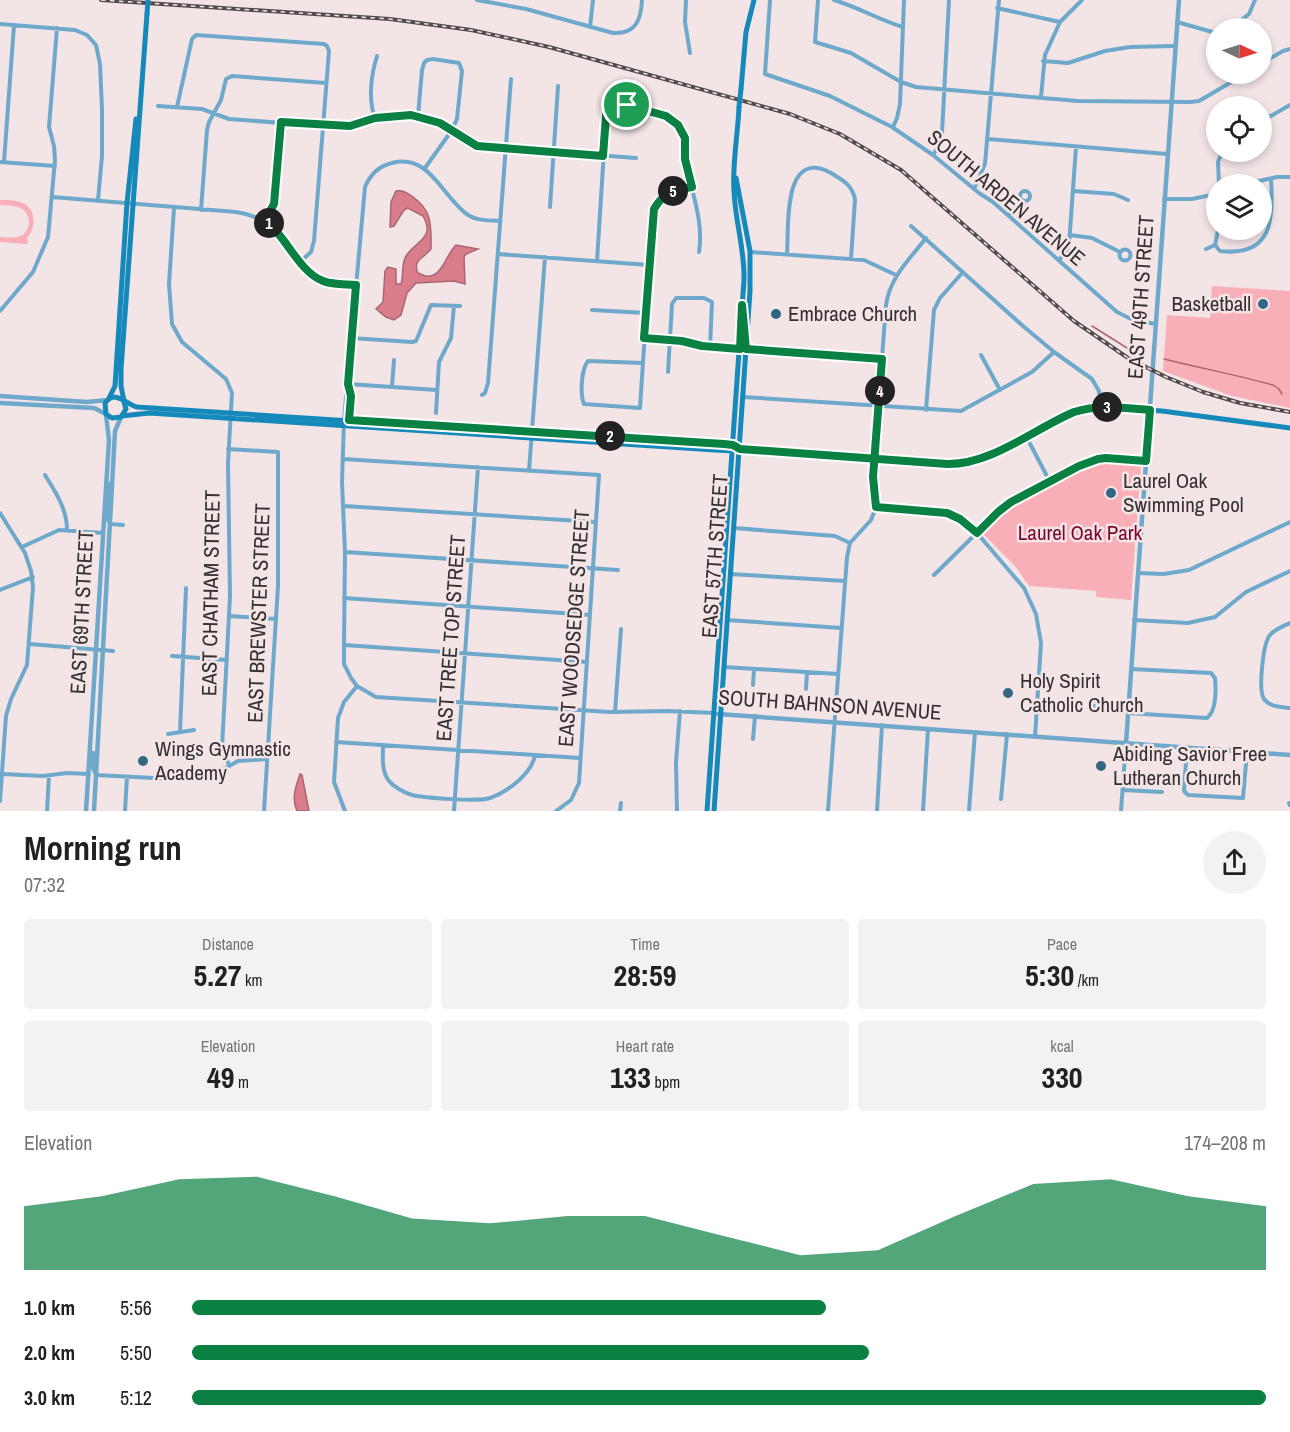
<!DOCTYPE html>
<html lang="en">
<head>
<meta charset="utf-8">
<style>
	body { margin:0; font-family:"Archivo Narrow",sans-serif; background:#f2f2f2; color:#202124; height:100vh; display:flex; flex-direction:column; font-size:22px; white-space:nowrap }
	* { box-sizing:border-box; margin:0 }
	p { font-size:20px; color:#757577 }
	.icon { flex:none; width:33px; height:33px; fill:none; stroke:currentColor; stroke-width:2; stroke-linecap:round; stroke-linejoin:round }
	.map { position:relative; height:811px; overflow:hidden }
	.panel { display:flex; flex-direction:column; background:#fff; flex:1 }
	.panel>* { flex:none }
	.needle { width:39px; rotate:94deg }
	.tools { position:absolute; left:1206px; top:18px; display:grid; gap:12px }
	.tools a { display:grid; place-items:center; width:66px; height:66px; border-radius:50%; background:#fff; box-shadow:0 3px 9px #0003; font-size:30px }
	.pin { position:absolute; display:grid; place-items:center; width:51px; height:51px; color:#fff; margin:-26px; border:3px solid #fff; border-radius:50%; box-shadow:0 2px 6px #0007 }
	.km { position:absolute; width:30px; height:30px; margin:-15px; border-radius:50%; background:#222; color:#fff; font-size:16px; line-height:30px; text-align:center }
	.round { display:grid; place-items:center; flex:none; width:63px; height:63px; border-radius:32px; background:#f2f2f2 }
	.summary { display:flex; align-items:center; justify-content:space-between; height:102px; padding:0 24px }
	h1 { font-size:33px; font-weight:700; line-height:45px }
	.stats { display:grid; grid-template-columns:repeat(3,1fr); gap:9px; height:102px; padding:6px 24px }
	.stats div { display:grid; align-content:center; border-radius:6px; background:#f2f2f2; text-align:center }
	.stats b { font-size:30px; font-weight:700 }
	.stats small { font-size:16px; font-weight:400 }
	.stats p { font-size:16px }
	.chart { height:168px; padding:12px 24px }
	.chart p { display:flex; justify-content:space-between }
	.chart svg { width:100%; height:108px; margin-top:6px; fill:#0b8043; opacity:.7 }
	ul { padding:0 24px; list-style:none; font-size:20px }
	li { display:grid; grid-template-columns:96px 72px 1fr; align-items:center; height:45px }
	li i { height:15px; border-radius:8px; background:#0b8043 }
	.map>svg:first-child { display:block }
	.green { fill:#f8afb8 }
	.water { fill:#da7d8b; stroke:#a96670; stroke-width:1.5 }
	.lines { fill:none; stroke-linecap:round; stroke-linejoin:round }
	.stream { stroke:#a96670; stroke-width:1.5 }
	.minor { stroke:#6ea9cb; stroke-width:4 }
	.tertiary { stroke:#6ea9cb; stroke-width:4.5 }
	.secondary { stroke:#1589ba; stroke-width:5 }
	.rail-casing { stroke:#524b4c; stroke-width:4 }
	.rail { stroke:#f3e4e6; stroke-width:1.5; stroke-dasharray:4.5; stroke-linecap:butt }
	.secondary-bridge { stroke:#1589ba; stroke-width:5 }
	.route-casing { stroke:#fff; stroke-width:12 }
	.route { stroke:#0b8043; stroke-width:8 }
	.poi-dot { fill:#326783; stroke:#f3e4e6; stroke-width:2 }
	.labels { text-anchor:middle; stroke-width:5; stroke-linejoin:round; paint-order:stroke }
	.street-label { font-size:21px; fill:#363131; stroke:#f3e4e6 }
	.poi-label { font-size:21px; fill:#363131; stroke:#f3e4e6; text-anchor:start }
	.park-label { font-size:21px; fill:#7b062e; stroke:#f3e4e6 }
</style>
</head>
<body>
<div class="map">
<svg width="1290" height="811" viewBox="0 0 1290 811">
	<rect width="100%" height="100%" fill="#f3e4e6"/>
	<path class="green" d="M0 200C6 200 14 200 20 202 37 207 37 228 26 239H28L27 244 0 242V237C6 237 14 239 20 236 32 231 32 213 20 208 14 205 6 206 0 205Z
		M1212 286 1290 291V408L1232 396 1163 371 1167 315 1210 318Z
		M1106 463 1141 465 1131 600 1096 597V591L1029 586 1015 566 983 534 1011 507 1089 467Z"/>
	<path class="water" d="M396 191C404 190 407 193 413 197 433 211 431 227 431 249 424 258 412 260 418 273 441 286 444 256 456 245L478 249 466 254 464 257 465 284 454 281 416 283 407 293 401 315 394 320 386 317 376 309 383 302 385 271 388 267 396 269V284H401C404 275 401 264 406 256 415 241 436 239 423 216L408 208 404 210 394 226 390 227 391 202Z
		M300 774 302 775 309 811H297C291 798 296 786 300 774Z"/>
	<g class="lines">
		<path class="stream" d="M1092 326 1143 358
			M1164 359C1200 368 1237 375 1273 385L1279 389 1282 394"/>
		<path class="minor" d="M477 0 526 9 613 33C636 34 641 20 642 0
			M686 0 685 22 690 53
			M770 0 765 74 830 96 892 127 933 155 979 193 993 202 1117 312 1133 320 1156 324
			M818 0 815 42 851 53 901 82 916 87 1078 101 1190 102 1199 101 1245 74
			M834 0C858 7 879 20 903 27
			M997 8 1060 22
			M1177 22 1216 33
			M0 24 75 30 87 35 96 45 100 64 102 109V156L98 200
			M590 27 593 0
			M1231 28 1249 14 1255 0
			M1043 61 1068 63 1105 51 1130 47 1175 46
			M1262 63 1283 51 1290 49
			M1227 74 1231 82
			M1041 97 1045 55 1060 22 1082 0
			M158 106 202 109 229 119 309 125 350 126 375 118 411 115 440 123 477 146 636 158
			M177 107 192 39 196 35 324 44 327 46 329 51 314 241 311 252 301 261
			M418 116 422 70 424 63 427 60 433 59 459 63 462 71 457 119 452 130 425 168
			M375 118C368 100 371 75 377 56
			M1262 121 1290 105
			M893 127 897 118 900 104 904 0
			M988 139 1167 154
			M933 155 937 149 942 133 949 0
			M0 162 55 166
			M4 162 14 25
			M1219 184 1218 162 1222 152
			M1246 184 1277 177H1290
			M974 189 985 164 999 0
			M1020 196a5 5 0 1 1 10 0a5 5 0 1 1-10 0Z
			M1073 191 1114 194 1128 200
			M52 197 236 212C271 217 281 236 301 262 307 269 314 277 322 281 332 285 345 284 355 285
			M1164 199H1192L1216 194
			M550 207 558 86
			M174 208 169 284 172 324 182 342 226 379 232 393 228 463 230 596 222 748 229 765
			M201 210 207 130 209 122 221 100 226 79 232 76 326 83
			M1009 215 1022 201
			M265 220 274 204 281 122
			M500 221C489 220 477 221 468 215 442 197 430 153 392 163 379 166 370 175 365 187L344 420 342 482 345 552 344 645V664L351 678 357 686 376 697 610 712 668 711 714 713
			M911 226 1023 326 1054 352 1092 379 1099 391 1101 407
			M1218 230 1215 245 1220 251C1272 257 1274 220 1271 179
			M1070 235 1092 238 1120 252
			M1206 249 1215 245
			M1119.5 255a5.5 5.5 0 1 1 11 0a5.5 5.5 0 1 1-11 0Z
			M750 252 864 260 896 275
			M498 254 649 265
			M787 254C789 227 782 147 831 173 843 180 852 185 855 199L851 259
			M1059 260 1066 252 1069 245 1076 147
			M597 261 607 103C626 104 665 110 678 124 687 135 683 147 685 160 691 190 704 221 699 252
			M592 310 646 313
			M0 311 33 272 48 237 55 160 54 146 49 127 57 28
			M351 338 412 342 416 341 431 305 460 306
			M644 338C677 340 707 347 739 349
			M747 349 882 359
			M981 355 1000 390
			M643 363 588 361C581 370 580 394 584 404L640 408 652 225C655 197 665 192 692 187
			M668 372 672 304 676 298H704L712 302 710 347
			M348 384 437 390
			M392 387 394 360
			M482 395 485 393 488 383 511 79
			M743 397 961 411 1032 372 1054 352
			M926 410 934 310 940 298 963 272
			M436 413 439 362 451 338 454 306
			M348 422 350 396 349 385
			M1026 436 1050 482
			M228 449 278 452V586L264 811
			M343 459 599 475 579 783 571 800 556 811
			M529 471 545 257
			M45 475C56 493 67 509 67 530
			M344 506 596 522
			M876 507 943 512 957 517 977 533 1024 588 1036 614 1041 643 1035 737
			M0 513 25 553 31 571 33 587 27 665 11 699 6 716 0 801
			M111 524 123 525
			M734 528 835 536 850 543
			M22 547 59 530 103 533
			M345 552 618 570
			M1138 573 1164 574 1189 570 1290 522
			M730 574 845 581
			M934 575 998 512 1011 502 1079 466 1098 459 1146 461
			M0 590 33 577
			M344 598 590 615
			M229 616 276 619
			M727 620 841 628
			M1134 620 1188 623 1215 617 1246 592 1290 571
			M1290 623C1283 626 1275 629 1270 635 1263 643 1258 690 1264 699 1270 707 1281 707 1290 708
			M30 644 113 651
			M344 645 587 662
			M172 656 227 660
			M724 667 838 674
			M753 685 754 669
			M806 689 807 672
			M1090 707 1105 703 1129 705
			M615 712 621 629
			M1128 713 1207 718C1217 710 1216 690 1215 678L1211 673 1131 669
			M180 732 186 588
			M168 734 194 730
			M753 739 755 716
			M336 742 580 758
			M383 745C383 757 381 771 389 781 394 787 405 793 412 795 425 798 479 802 490 798 508 792 532 773 535 755
			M1187 747 1184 791 1188 795 1243 798 1247 752
			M2 774 43 776 67 773 89 774
			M96 775 192 780 208 778 238 761 267 759
			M1123 790 1162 792
			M1001 799 1007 734
			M1289 803 1290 805
			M47 811 49 775
			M125 811 127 777
			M345 811 334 782 338 718 344 702 357 686
			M454 811 478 467
			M620 811 621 803
			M677 811 676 762 680 711
			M828 811 847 557 850 543 871 520 876 507 873 478 886 305C890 277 909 260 926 238
			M877 811 882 725
			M923 811 928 729
			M969 811 975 732
			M1121 811 1126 743"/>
		<path class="tertiary" d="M0 396 87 402 108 400
			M0 403 94 408 106 414
			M109 484 108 520 111 524
			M718 714 1290 755
			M1126 743 1179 0
			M93 753V768L96 774
			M86 811 109 440 106 415
			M94 811 115 431 121 417"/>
		<path class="secondary" d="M741 89 746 32 754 0
			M109 398 115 386 127 203 136 119
			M124 401 121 386V369L147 14
			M124 402 126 409 121 417 112 418 106 414 105 403C116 389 125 404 137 407L735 446
			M122 416 149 413 715 450 733 451 739 449 957 464 980 459 1067 415 1096 407 1162 411 1290 428
			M707 811 744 280C745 250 735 221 734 191 732 165 738 133 739 107
			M714 811 750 291V251L736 178"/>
		<g class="rail-casing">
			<path id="rail" d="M101 0 390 19 471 30 549 47 790 114 840 134 901 170 1074 321 1128 358 1166 377 1203 392 1240 403 1290 412"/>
		</g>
		<use href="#rail" class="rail"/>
		<path class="secondary-bridge" d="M147 14 148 0
			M739 107 741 89"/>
	</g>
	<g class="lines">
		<g class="route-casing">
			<path id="route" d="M627 105 607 103 603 156 477 146 440 123 411 115 375 118 350 126 281 122 274 204 265 220C286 236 299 272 323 281 333 285 345 284 356 285L348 384 351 396 349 420 724 444 733 445 740 449 947 464C991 465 1034 429 1074 412 1099 404 1124 408 1150 410L1146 461 1106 458 1098 459 1079 466 1011 502 998 512 977 533 960 519 947 513 876 507 873 477 882 359 746 349 742 305 740 349 702 346 682 341 644 338 654 209C663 193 675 190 692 187L685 159V138L678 125 666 116 627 105"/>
		</g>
		<use href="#route" class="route"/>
	</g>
	<g class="poi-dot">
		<circle cx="1263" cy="304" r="6"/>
		<circle cx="776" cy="314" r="6"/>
		<circle cx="1111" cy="493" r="6"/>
		<circle cx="1008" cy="693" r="6"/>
		<circle cx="143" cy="761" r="6"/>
		<circle cx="1101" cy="766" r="6"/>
	</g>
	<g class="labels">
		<g class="street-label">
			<text transform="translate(1006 198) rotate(40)" y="7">SOUTH ARDEN AVENUE</text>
			<text transform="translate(1141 297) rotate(-86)" y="7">EAST 49TH STREET</text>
			<text transform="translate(715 556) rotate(-86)" y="7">EAST 57TH STREET</text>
			<text transform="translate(211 593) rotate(-89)" y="7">EAST CHATHAM STREET</text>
			<text transform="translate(82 612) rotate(-87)" y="7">EAST 69TH STREET</text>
			<text transform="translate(259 613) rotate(-88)" y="7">EAST BREWSTER STREET</text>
			<text transform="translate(574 628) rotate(-86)" y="7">EAST WOODSEDGE STREET</text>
			<text transform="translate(451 638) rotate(-86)" y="7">EAST TREE TOP STREET</text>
			<text transform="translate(830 705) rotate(4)" y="7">SOUTH BAHNSON AVENUE</text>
		</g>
		<g class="poi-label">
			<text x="1251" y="311" text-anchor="end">Basketball</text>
			<text x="788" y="321">Embrace Church</text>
			<text x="1123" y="488">Laurel Oak<tspan x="1123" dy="24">Swimming Pool</tspan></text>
			<text x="1020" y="688">Holy Spirit<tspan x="1020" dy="24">Catholic Church</tspan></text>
			<text x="155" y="756">Wings Gymnastic<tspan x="155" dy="24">Academy</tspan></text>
			<text x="1113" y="761">Abiding Savior Free<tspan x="1113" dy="24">Lutheran Church</tspan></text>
		</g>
		<g class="park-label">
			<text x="1080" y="540">Laurel Oak Park</text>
		</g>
	</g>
</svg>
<div class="tools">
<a><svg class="needle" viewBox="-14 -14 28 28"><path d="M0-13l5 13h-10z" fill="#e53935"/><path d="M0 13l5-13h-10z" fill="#757577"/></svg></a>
<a><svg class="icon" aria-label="locate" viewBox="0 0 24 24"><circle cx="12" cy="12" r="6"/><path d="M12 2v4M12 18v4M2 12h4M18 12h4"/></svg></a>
<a><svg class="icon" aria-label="layers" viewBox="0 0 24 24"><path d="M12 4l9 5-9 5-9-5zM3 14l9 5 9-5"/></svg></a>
</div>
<div class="pin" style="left:627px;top:105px;background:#1e9e55"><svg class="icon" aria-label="arrive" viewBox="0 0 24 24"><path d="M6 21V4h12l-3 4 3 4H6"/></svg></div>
<b class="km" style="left:269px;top:223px">1</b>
<b class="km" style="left:610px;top:436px">2</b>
<b class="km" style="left:1107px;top:407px">3</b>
<b class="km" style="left:880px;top:391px">4</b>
<b class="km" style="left:673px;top:191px">5</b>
</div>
<section class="panel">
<div class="summary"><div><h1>Morning run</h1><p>07:32</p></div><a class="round"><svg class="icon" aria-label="share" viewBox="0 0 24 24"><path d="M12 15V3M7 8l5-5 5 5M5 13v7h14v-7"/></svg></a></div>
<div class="stats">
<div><p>Distance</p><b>5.27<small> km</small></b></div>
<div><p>Time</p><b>28:59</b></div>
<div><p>Pace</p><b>5:30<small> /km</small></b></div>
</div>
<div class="stats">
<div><p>Elevation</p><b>49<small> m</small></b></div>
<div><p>Heart rate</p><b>133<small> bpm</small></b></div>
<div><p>kcal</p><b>330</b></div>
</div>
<div class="chart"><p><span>Elevation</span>174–208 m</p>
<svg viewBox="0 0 160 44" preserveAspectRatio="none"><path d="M0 44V18L10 14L20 7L30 6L40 14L50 23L60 25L70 22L80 22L90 30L100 38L110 36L120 22L130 9L140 7L150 14L160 18V44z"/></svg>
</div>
<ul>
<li><b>1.0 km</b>5:56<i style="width:59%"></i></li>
<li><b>2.0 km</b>5:50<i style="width:63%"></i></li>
<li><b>3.0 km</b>5:12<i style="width:100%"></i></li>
</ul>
</section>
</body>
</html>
